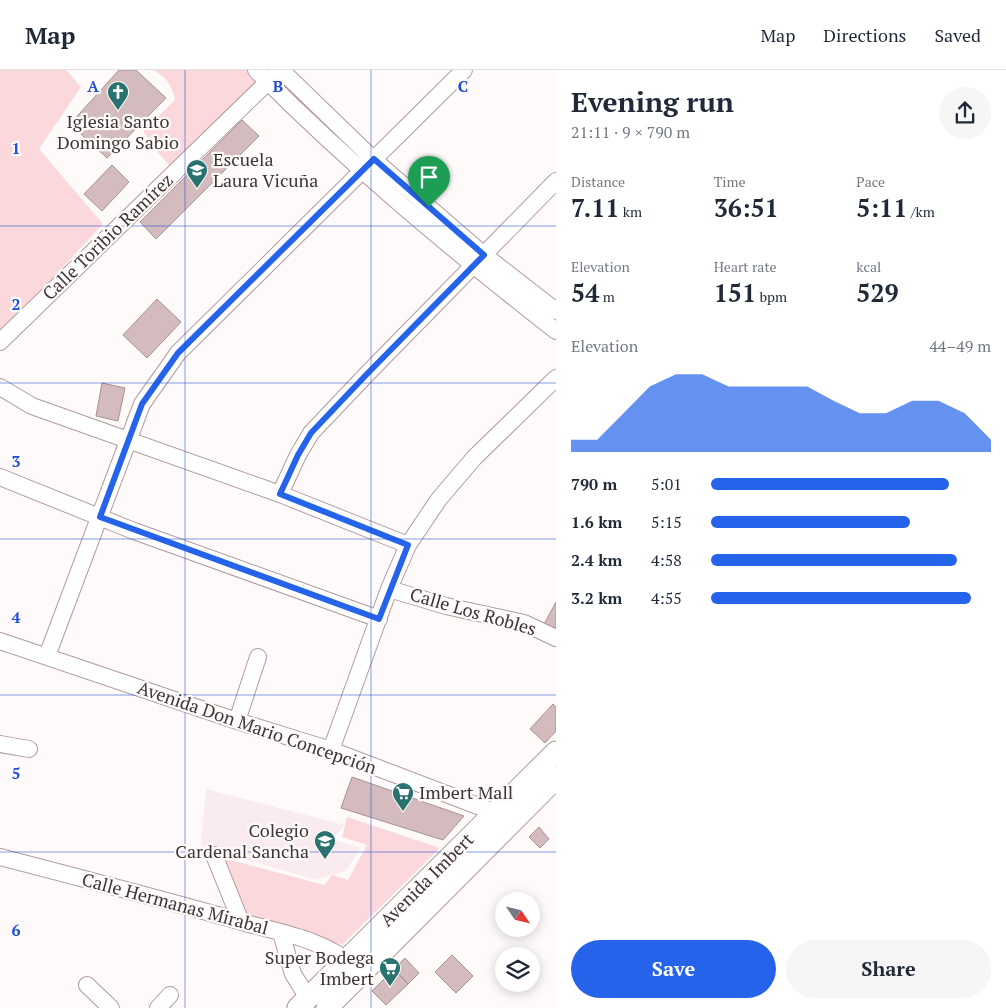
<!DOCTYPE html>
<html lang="en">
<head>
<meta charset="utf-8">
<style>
	body { margin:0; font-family:"PT Serif",serif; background:#f6f6f7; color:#1f2937; height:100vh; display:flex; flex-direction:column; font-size:19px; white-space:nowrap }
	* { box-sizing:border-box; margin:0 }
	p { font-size:16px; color:#747a83 }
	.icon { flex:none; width:28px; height:28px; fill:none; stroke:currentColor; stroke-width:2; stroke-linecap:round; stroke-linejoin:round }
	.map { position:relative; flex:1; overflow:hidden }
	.drawer { display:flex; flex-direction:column; background:#fff; width:450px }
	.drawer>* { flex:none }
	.needle { width:32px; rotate:125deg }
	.controls { position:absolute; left:495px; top:822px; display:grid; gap:10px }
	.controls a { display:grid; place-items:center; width:45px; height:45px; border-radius:50%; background:#fff; box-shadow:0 2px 12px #0003; font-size:25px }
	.pin { position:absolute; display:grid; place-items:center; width:42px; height:42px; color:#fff; margin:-51px -21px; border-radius:50% 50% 50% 0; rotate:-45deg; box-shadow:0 0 5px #0007 }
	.pin .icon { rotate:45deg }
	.round { display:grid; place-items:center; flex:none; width:52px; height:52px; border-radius:26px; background:#f6f6f7 }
	.head { display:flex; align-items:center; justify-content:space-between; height:85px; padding:0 15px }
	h1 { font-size:28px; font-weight:600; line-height:38px }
	.figures { display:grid; grid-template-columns:repeat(3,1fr); gap:8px; height:85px; padding:5px 15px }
	.figures div { display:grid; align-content:center }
	.figures b { font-size:25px; font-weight:600 }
	.figures small { font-size:14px; font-weight:400 }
	.figures p { font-size:14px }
	.chart { height:140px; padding:10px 15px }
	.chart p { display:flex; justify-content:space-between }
	.chart svg { width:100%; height:90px; margin-top:5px; fill:#2563eb; opacity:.7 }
	.cta { display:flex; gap:10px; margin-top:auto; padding:10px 15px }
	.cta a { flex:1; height:58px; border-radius:30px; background:#2563eb; color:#fff; font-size:20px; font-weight:600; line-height:58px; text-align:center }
	.cta a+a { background:#f6f6f7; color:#1f2937 }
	ul { padding:0 15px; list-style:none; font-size:16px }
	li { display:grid; grid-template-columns:80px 60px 1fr; align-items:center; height:38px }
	li i { height:12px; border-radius:6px; background:#2563eb }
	header { display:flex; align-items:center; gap:30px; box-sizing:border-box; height:70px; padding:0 25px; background:#fff; border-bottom:1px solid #e0e1e3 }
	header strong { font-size:24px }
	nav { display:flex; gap:28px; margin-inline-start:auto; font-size:18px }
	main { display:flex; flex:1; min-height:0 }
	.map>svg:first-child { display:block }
	.built { fill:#faecee }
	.green { fill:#fad8dc }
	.building { fill:#d3bbbe; stroke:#a89194 }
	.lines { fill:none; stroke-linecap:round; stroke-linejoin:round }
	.minor-casing { stroke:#b19a9d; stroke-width:18 }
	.major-casing { stroke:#b19a9d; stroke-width:23 }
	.minor { stroke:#fff; stroke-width:16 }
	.major { stroke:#fff; stroke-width:21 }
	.route-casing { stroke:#fff; stroke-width:10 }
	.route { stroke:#2563eb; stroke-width:6 }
	.grid { fill:none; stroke:#1d4ed8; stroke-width:1; stroke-opacity:0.55 }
	.labels { text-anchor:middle; stroke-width:4.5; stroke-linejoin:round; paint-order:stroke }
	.poi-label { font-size:18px; fill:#3e3536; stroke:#fffafa; text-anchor:start }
	.street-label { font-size:18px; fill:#3e3536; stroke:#fffafa }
	.grid-label { font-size:16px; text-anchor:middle; font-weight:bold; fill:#1d4ed8; stroke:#fffafa; stroke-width:4.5; stroke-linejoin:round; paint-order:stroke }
</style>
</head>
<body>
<header>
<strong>Map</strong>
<nav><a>Map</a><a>Directions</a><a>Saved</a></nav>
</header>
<main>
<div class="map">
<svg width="556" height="938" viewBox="0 0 556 938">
	<rect width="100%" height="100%" fill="#fffafa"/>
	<path class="built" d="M206 719 345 755 333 769 361 778 345 801 316 810 201 776Z"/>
	<path class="green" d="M0 0H66L81 17 39 79 103 154 0 265Z
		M154 0H247L256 8V14L171 97 159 84 143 61 175 30C171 13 168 10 154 0Z
		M347 747 440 778 342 875 247 847 223 788 324 815 332 805 348 810 367 775 342 767Z"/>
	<path class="building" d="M119 0H136L166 28 107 88 70 54Z
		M242 50 259 66 156 169 140 152Z
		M112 95 129 112 102 141 84 124Z
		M157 229 181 252 147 288 123 265Z
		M102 313 125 318 118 351 96 346Z
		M556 532V564L543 556Z
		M553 634 556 637V661L545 673 530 659Z
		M352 707 464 746 443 770 341 738Z
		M539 757 549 769 540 778 529 767Z
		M452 885 473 906 456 923 435 902Z
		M405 888 419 903 408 914 394 899Z
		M394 899 408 914 386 935 372 921Z"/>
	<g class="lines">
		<g class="minor-casing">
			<path id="minor" d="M256 0C350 95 450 178 556 261
				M281 0 373 89 484 185 556 241
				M0 272 280 0
				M0 317 32 336 280 424 408 475
				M0 407 134 461 379 549
				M280 424 298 385 311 363 366 305 556 111
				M389 519 446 536 524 553 556 568
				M0 571 237 651 331 680 491 741 501 749
				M47 586 142 334 178 283 464 0
				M237 651 258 587
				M0 674 29 679
				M331 680 389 519 408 475 439 429 474 388 556 308
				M214 785 241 852
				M0 787C81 808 162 829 242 852 281 863 323 869 354 896
				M281 863 293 904 308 928
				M87 915 111 938
				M158 938 170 925"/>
		</g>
		<g class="major-casing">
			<path id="major" d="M298 938 556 682
				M327 938 556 708"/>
		</g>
		<use href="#minor" class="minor"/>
		<use href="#major" class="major"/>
	</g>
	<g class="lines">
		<g class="route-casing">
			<path id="route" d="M374 89 484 185 366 305 311 363 298 385 280 424 408 475 379 549 100 447 142 334 178 283Z"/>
		</g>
		<use href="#route" class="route"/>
	</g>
	<path class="grid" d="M185 0V938M371 0V938M0 156H556M0 313H556M0 469H556M0 625H556M0 782H556"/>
	<defs>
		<g id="church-pin" transform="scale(1.125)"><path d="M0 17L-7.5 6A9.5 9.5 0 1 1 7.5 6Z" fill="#28726f" stroke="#fffafa"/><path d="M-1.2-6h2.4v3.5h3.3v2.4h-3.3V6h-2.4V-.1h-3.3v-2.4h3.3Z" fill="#fff"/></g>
		<g id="school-pin" transform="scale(1.125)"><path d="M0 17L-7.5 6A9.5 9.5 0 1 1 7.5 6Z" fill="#28726f" stroke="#fffafa"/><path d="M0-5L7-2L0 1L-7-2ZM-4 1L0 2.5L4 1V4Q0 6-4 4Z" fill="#fff"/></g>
		<g id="supermarket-pin" transform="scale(1.125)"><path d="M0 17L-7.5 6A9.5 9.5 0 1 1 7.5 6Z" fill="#28726f" stroke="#fffafa"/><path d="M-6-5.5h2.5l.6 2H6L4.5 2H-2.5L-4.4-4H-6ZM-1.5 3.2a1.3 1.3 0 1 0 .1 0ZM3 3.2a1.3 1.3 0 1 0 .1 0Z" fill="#fff"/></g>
	</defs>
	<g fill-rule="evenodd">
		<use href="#church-pin" x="118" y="22"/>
		<use href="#school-pin" x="197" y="100"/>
		<use href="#supermarket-pin" x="403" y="723"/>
		<use href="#school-pin" x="325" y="771"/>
		<use href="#supermarket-pin" x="390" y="898"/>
	</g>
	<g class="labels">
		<g class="poi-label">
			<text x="118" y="58" text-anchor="middle">Iglesia Santo<tspan x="118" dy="21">Domingo Sabio</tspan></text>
			<text x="213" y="96">Escuela<tspan x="213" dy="21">Laura Vicuña</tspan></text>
			<text x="419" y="729">Imbert Mall</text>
			<text x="309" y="767" text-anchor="end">Colegio<tspan x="309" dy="21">Cardenal Sancha</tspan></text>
			<text x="374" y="894" text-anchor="end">Super Bodega<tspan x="374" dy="21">Imbert</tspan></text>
		</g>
		<g class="street-label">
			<text transform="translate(108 167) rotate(-44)" y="6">Calle Toribio Ramírez</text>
			<text transform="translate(473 542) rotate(16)" y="6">Calle Los Robles</text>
			<text transform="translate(257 658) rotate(19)" y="6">Avenida Don Mario Concepción</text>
			<text transform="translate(427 810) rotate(-45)" y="6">Avenida Imbert</text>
			<text transform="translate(175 834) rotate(15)" y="6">Calle Hermanas Mirabal</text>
		</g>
	</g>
	<g class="grid-label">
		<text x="93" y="22">A</text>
		<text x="278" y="22">B</text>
		<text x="463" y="22">C</text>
		<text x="16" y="84">1</text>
		<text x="16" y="240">2</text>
		<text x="16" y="397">3</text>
		<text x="16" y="553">4</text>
		<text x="16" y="709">5</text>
		<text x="16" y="866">6</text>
	</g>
</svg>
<div class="controls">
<a><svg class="needle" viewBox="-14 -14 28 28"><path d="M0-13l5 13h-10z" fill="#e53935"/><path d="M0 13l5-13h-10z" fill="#747a83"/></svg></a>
<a><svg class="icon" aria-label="layers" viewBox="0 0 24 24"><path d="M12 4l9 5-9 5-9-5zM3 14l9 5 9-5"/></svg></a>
</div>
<div class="pin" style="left:429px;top:137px;background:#1e9e55"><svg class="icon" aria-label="arrive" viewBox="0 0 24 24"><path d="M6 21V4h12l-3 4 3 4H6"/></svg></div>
</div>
<section class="drawer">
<div class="head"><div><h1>Evening run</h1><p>21:11 · 9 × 790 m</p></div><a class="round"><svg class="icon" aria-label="share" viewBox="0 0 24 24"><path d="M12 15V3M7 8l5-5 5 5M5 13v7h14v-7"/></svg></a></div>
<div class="figures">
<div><p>Distance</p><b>7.11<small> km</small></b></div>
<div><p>Time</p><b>36:51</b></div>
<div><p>Pace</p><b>5:11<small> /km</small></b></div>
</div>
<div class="figures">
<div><p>Elevation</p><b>54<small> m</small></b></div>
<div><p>Heart rate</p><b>151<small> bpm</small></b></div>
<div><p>kcal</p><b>529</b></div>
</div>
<div class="chart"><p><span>Elevation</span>44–49 m</p>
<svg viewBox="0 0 160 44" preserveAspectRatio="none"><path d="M0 44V38L10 38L20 25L30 12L40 6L50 6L60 12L70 12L80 12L90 12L100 19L110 25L120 25L130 19L140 19L150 25L160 38V44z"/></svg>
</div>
<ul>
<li><b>790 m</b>5:01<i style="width:85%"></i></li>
<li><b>1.6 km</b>5:15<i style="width:71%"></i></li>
<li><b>2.4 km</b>4:58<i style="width:88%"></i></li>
<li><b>3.2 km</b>4:55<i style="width:93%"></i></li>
</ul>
<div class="cta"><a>Save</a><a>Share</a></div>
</section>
</main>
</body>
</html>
